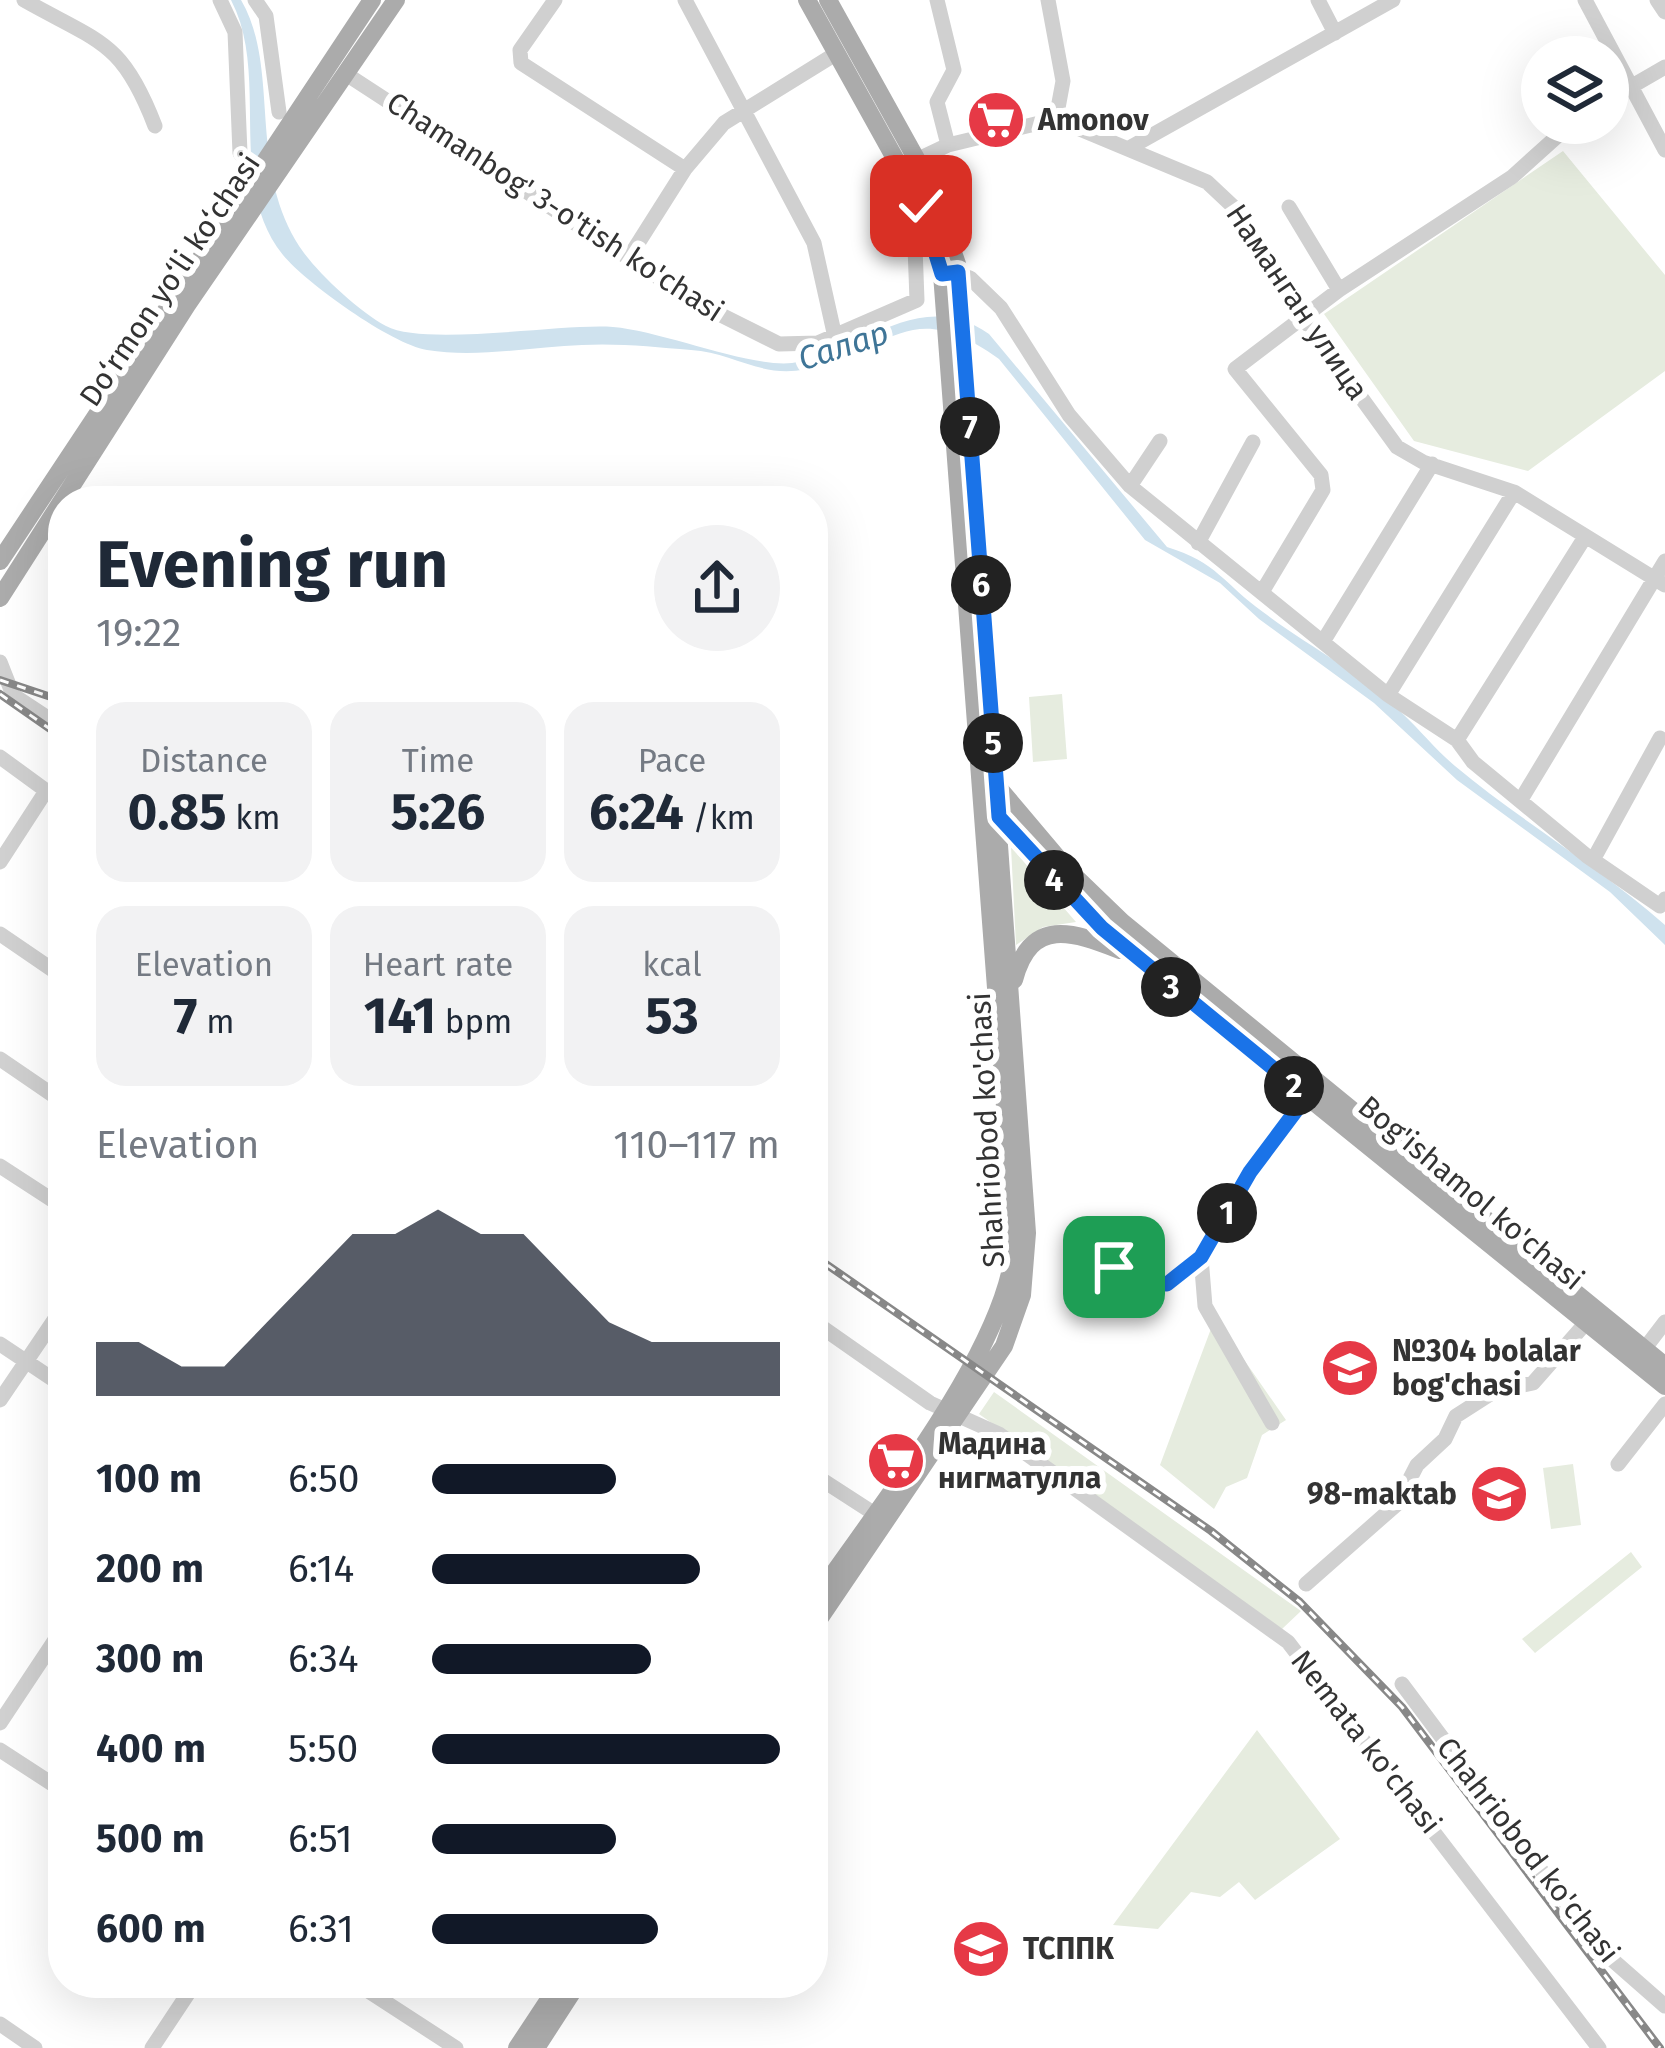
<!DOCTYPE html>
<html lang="en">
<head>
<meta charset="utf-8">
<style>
	body { margin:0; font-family:"Fira Sans",sans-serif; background:#f2f2f3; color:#1f2937; height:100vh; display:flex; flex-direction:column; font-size:45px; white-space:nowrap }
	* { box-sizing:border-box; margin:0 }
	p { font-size:39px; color:#747a83 }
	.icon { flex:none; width:66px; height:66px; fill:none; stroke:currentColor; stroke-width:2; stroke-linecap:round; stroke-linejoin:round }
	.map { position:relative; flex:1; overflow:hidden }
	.sheet { position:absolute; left:48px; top:486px; width:780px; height:1512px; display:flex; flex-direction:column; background:#fff; border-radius:48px; box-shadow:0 12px 48px #0002 }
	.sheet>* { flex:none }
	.controls { position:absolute; left:1521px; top:36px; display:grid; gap:24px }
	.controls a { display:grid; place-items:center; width:108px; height:108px; border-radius:50%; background:#fff; box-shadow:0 12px 48px #0002; font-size:60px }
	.pin { position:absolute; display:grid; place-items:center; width:102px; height:102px; color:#fff; margin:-51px; border-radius:24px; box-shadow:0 6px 18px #0006 }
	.km { position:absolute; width:60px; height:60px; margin:-30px; border-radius:50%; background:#222; color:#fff; font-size:33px; line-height:60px; text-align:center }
	.round { display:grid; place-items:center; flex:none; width:126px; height:126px; border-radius:63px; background:#f2f2f3 }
	.overview { display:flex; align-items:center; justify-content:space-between; height:204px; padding:0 48px }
	h1 { font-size:66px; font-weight:700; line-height:90px }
	.metrics { display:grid; grid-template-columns:repeat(3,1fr); gap:18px; height:204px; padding:12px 48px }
	.metrics div { display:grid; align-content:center; border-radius:30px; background:#f2f2f3; text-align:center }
	.metrics b { font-size:51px; font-weight:700 }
	.metrics small { font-size:33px; font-weight:400 }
	.metrics p { font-size:33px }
	.chart { height:336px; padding:24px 48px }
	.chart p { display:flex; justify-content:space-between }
	.chart svg { width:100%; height:216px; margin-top:12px; fill:#111827; opacity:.7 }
	ul { padding:0 48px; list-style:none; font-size:39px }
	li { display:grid; grid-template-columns:192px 144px 1fr; align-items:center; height:90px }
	li i { height:30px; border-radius:15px; background:#111827 }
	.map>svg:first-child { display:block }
	.green { fill:#e6ecdf }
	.water { fill:#cfe2ee }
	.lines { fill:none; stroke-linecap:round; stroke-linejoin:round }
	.minor { stroke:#d0d0d0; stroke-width:15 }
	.major { stroke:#ababab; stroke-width:18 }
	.rail-casing { stroke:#888; stroke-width:8 }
	.rail { stroke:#fff; stroke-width:3; stroke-dasharray:9; stroke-linecap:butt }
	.route-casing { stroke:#fff; stroke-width:24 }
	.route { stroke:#1a73e8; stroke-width:15 }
	.labels { text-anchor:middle; stroke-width:12; stroke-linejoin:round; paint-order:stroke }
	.poi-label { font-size:30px; font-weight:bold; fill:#333; stroke:#fff; text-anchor:start }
	.street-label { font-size:30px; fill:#333; stroke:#fff }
	.water-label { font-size:33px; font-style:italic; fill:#3f7597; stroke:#fff }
</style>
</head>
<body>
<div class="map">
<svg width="1665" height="2048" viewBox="0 0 1665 2048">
	<rect width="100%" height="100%" fill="#fff"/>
	<path class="green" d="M1563 151 1665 275V371L1528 471 1414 441 1324 314Z
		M1062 694 1067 759 1033 762 1029 697Z
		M1011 847 1076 922 1043 927 1016 945Z
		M1215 1318 1286 1420 1262 1435 1247 1478 1226 1487 1214 1509 1160 1465Z
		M994 1392 1301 1611 1282 1629 979 1414Z
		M1573 1464 1581 1525 1551 1529 1543 1468Z
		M1631 1552 1642 1567 1535 1653 1522 1639Z
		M1257 1730 1340 1839 1255 1900 1239 1882 1220 1897 1191 1892 1158 1929 1113 1925Z"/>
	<path class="water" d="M231 0H241C282 70 245 170 304 253 322 277 360 312 386 326 425 347 563 323 613 327 662 331 751 368 792 363 862 354 917 285 989 334L1167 547C1217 562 1224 584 1263 612 1308 646 1363 674 1403 714 1421 731 1436 750 1455 766 1522 822 1600 867 1665 925V945L1610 892 1457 780 1374 703 1259 619 1220 583 1145 540 999 359C910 294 892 351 806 369 762 379 732 352 691 350 655 347 618 343 582 345 533 347 476 358 427 350 391 344 306 283 283 255 225 183 271 76 231 0Z"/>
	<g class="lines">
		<path class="minor" d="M24 0C100 43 122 40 155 126
			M220 0 235 32 240 153 255 170
			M255 0 266 16 279 112
			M555 0 520 50 521 63 685 169
			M685 0 814 243 835 337
			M937 0 954 70 937 102 948 145
			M1048 0 1063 81 1056 119
			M1318 0 1335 33
			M1585 0 1665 150
			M1657 0 1665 12
			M346 74 699 304 779 344 818 343 917 300 915 247
			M1608 100 1665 67
			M1131 147 1393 0
			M908 164 948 145 1056 119 1207 182 1240 213 1302 316 1397 447 1423 462 1514 492 1665 585
			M1289 207 1339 290
			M628 259 685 169 724 123 837 53
			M953 272 970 278 1001 308 1069 415 1130 486 1388 695 1457 740 1473 762 1587 856 1660 906 1665 899
			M1130 486 1160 441
			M1198 543 1253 442
			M1262 592 1323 490 1321 475 1235 369 1339 290 1512 177 1572 123
			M1324 640 1432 464
			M0 662 13 695 63 728
			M1388 695 1514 492
			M1457 740 1585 537
			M0 757 63 803
			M1522 798 1665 561
			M1593 860 1660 738
			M0 862 46 791
			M0 934 63 977
			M0 1059 63 1102
			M0 1166 63 1207
			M1201 1257 1205 1306 1272 1423
			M1114 1267 1121 1282 1167 1284 1201 1257 1250 1173 1307 1096
			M813 1321 930 1403 999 1434 1288 1642 1599 2048
			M0 1344 63 1386
			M1639 1356 1665 1322
			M0 1400 63 1307
			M1618 1464 1665 1404
			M813 1474 881 1518
			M1306 1584 1397 1504 1417 1465 1445 1439 1456 1416 1495 1391 1533 1383 1584 1325
			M1402 1684 1600 1949 1665 2006
			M0 1723 63 1628
			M0 1750 63 1791
			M356 1983 456 2048
			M0 2024 35 2048
			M152 2048 195 1983"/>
		<path class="major" d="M807 0 912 189 942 274 1015 1239C1012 1345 874 1512 813 1603
			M0 561 372 0
			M0 598 187 305 396 0
			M996 785 1067 869 1122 922 1665 1366
			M1000 819 1074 902 1131 954 1665 1386
			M1014 980C1031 916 1073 932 1120 950
			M813 1628 1004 1346 1022 1295 1027 1233 957 264 928 180 828 0
			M517 2048 560 1983
			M536 2048 578 1983"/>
		<g class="rail-casing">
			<path id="rail" d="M0 680 63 701
				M0 694 63 738
				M813 1255 1211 1531 1300 1602 1402 1707 1660 2048"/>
		</g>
		<use href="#rail" class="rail"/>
	</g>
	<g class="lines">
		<g class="route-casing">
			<path id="route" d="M921 206 942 274 958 272 999 817 1102 928 1307 1096 1250 1172 1201 1257 1167 1284 1120 1282 1114 1267"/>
		</g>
		<use href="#route" class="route"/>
	</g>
	<defs>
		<g id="supermarket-disc" transform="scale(3)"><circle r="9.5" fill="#e63946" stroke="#fff"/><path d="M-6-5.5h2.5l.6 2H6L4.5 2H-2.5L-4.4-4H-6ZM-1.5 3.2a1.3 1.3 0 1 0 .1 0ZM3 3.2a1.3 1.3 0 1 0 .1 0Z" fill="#fff"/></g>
		<g id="school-disc" transform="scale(3)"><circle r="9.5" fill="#e63946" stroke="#fff"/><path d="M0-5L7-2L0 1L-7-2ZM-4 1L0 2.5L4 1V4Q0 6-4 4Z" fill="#fff"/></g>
		<g id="university-disc" transform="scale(3)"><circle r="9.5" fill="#e63946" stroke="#fff"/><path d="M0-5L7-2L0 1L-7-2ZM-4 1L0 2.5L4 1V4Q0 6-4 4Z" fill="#fff"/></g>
	</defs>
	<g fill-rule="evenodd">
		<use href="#supermarket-disc" x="996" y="120"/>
		<use href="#school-disc" x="1350" y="1368"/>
		<use href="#supermarket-disc" x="896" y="1461"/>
		<use href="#school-disc" x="1499" y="1494"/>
		<use href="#university-disc" x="981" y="1949"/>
	</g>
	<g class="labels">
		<g class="poi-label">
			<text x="1038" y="130">Amonov</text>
			<text x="1392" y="1361">№304 bolalar<tspan x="1392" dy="34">bog'chasi</tspan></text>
			<text x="938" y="1454">Мадина<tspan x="938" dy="34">нигматулла</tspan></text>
			<text x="1457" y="1504" text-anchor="end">98-maktab</text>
			<text x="1023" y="1959">ТСППК</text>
		</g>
		<g class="street-label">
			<text transform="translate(555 207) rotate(33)" y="10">Chamanbog' 3-o'tish ko'chasi</text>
			<text transform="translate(170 280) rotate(-56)" y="10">Do‘rmon yo‘li ko‘chasi</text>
			<text transform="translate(1297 302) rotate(56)" y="10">Наманган улица</text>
			<text transform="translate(987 1130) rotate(-93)" y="10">Shahriobod ko'chasi</text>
			<text transform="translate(1471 1193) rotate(40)" y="10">Bog'ishamol ko'chasi</text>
			<text transform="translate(1366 1742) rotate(52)" y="10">Nemata ko'chasi</text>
			<text transform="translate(1528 1850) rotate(52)" y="10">Chahriobod ko'chasi</text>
		</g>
		<g class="water-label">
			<text transform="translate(843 345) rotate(-18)" y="12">Салар</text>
		</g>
	</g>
</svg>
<div class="controls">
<a><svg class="icon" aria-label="layers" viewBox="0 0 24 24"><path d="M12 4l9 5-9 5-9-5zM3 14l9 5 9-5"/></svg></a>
</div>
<div class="pin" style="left:1114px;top:1267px;background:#1e9e55"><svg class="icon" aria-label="arrive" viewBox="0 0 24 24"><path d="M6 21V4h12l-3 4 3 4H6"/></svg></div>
<div class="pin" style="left:921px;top:206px;background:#d93025"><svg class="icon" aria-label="check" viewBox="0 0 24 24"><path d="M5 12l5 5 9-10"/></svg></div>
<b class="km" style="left:1227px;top:1213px">1</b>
<b class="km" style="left:1294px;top:1086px">2</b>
<b class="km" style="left:1171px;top:987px">3</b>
<b class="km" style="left:1054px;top:880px">4</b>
<b class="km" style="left:993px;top:743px">5</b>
<b class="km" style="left:981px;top:585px">6</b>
<b class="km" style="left:970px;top:427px">7</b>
<section class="sheet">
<div class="overview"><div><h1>Evening run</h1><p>19:22</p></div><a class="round"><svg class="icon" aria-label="share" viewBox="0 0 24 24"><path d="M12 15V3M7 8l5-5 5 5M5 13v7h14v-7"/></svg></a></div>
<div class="metrics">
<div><p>Distance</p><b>0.85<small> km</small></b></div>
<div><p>Time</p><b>5:26</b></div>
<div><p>Pace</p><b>6:24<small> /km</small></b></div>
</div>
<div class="metrics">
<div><p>Elevation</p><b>7<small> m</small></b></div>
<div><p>Heart rate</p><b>141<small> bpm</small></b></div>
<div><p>kcal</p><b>53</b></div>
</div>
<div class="chart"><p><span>Elevation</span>110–117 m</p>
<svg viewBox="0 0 160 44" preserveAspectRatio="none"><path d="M0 44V33L10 33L20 38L30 38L40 29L50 20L60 11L70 11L80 6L90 11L100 11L110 20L120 29L130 33L140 33L150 33L160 33V44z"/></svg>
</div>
<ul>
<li><b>100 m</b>6:50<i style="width:53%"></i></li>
<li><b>200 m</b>6:14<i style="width:77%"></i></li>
<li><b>300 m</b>6:34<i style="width:63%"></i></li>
<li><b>400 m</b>5:50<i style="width:100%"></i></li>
<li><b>500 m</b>6:51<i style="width:53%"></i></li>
<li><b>600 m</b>6:31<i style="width:65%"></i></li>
</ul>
</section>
</div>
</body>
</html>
